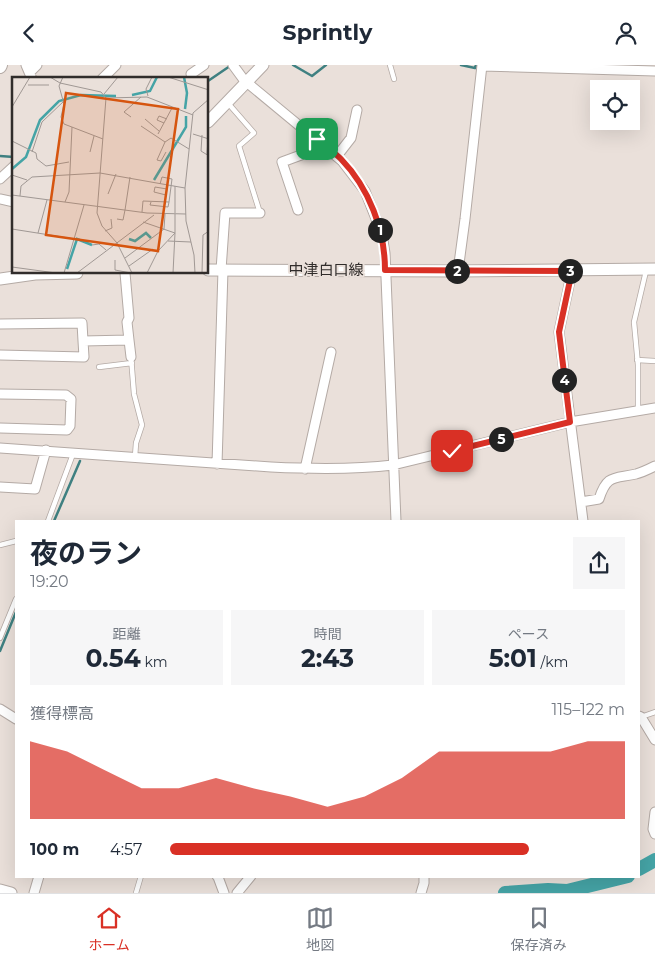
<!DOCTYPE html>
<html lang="ja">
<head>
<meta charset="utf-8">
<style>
	body { margin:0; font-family:Montserrat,"Noto Sans JP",sans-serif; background:#f6f6f7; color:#1f2937; height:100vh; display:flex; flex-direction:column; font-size:19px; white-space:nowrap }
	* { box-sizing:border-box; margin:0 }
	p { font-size:16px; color:#747a83 }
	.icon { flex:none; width:28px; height:28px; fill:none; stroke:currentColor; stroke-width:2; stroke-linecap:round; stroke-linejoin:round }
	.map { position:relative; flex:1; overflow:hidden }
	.sheet { position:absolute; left:15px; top:455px; width:625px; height:358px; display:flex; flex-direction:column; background:#fff; border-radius:0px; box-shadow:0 5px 20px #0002 }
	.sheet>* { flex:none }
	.fabs { position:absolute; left:590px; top:15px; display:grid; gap:10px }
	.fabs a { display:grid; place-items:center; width:50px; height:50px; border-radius:0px; background:#fff; box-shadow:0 5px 20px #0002; font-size:25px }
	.pin { position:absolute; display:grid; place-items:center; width:42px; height:42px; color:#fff; margin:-21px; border-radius:10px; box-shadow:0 2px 8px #0006 }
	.km { position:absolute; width:25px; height:25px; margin:-12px; border-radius:50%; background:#222; color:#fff; font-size:14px; line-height:25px; text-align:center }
	.round { display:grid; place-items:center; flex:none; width:52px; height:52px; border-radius:0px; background:#f6f6f7 }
	.headline { display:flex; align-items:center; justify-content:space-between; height:85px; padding:0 15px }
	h1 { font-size:28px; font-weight:700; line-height:38px }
	.metrics { display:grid; grid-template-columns:repeat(3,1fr); gap:8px; height:85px; padding:5px 15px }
	.metrics div { display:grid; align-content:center; border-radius:0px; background:#f6f6f7; text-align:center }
	.metrics b { font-size:25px; font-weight:700 }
	.metrics small { font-size:14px; font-weight:400 }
	.metrics p { font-size:14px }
	.chart { height:140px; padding:10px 15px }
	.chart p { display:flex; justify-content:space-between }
	.chart svg { width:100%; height:90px; margin-top:5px; fill:#d93025; opacity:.7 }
	ul { padding:0 15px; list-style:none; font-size:16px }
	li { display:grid; grid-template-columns:80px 60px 1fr; align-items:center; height:38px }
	li i { height:12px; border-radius:6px; background:#d93025 }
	header { display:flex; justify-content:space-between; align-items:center; height:65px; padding:0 15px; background:#fff; font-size:22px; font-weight:700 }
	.tabs { display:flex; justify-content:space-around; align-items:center; height:70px; border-top:1px solid #e0e1e3; background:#fff; font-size:14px; color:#747a83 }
	.tabs a { display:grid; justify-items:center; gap:2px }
	.tabs .current { color:#d93025 }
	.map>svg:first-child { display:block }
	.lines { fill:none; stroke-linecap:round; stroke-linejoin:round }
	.stream { stroke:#3f8081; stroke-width:2.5 }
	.river { stroke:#45a4a6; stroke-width:14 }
	.lane-casing { stroke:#b4aaa5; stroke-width:6 }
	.street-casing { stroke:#b4aaa5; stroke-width:11 }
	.secondary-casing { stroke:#b4aaa5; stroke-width:13 }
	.primary-casing { stroke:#b4aaa5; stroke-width:14 }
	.lane { stroke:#fff; stroke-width:4.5 }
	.street { stroke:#fff; stroke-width:9 }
	.secondary { stroke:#fff; stroke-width:11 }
	.primary { stroke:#fff; stroke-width:12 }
	.route-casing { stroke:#fff; stroke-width:10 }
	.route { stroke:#d93025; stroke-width:6 }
	.labels { text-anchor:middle; stroke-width:4; stroke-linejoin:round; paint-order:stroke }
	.street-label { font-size:15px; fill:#312d2b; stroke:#eae0da }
	.inset-river { fill:none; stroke:#45a4a6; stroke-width:2.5 }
	.inset-road { fill:none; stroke:#a09894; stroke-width:1 }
	.view { fill:#d6550f; fill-opacity:0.15; stroke:#d6550f; stroke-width:2.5 }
	.inset-edge { fill:none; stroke:#312d2b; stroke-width:2.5 }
</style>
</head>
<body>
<header><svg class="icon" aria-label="back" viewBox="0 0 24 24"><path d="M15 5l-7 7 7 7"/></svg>Sprintly<svg class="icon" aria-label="person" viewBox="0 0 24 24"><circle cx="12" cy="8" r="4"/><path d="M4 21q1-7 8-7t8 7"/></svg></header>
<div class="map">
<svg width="655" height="828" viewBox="0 0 655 828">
	<rect width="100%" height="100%" fill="#eae0da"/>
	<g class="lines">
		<path class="stream" d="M293 0 312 11 326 0
			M461 0 475 3 476 0
			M208 16 230 1
			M0 91 14 92
			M54 456 80 396
			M0 586 16 547"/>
		<path class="river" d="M639 804 655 795
			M505 828 548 825 567 826 628 811"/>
		<g class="lane-casing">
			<path id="lane" d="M390 0 394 14
				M227 37 254 68 239 81 260 148
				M131 292 134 329 142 360 136 378 135 392
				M637 295 655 296
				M99 302 132 298
				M638 346V300L634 257 646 206
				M48 456 73 389
				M0 480 16 476
				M0 573 16 534
				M641 652 655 647
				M136 828 141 811"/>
		</g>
		<g class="street-casing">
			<path id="street" d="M26 0 32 14
				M233 0 244 15 342 96 365 126 382 169 385 188 396 456
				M482 1 655 6
				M30 7 37 0
				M191 9 204 0
				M102 14 116 0
				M337 91 351 73 357 45
				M0 114 14 101
				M0 134 14 137
				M298 145 282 97 301 90 317 74
				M221 205 225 148H260
				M458 206 465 154 482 0
				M572 206 559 267 583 456
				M0 259 82 258 83 276
				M129 275 131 292
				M0 290 84 292 83 276 129 275 127 257 129 253 125 208
				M0 329 66 330 71 334 70 361 67 365 0 363
				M0 383 271 402C312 404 352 405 393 400L570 357 655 343
				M217 399 223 205
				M305 404 331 287
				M0 422 35 424 46 385
				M581 437 599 434C607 409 614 414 636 409 643 407 649 404 655 401
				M0 644 16 654
				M639 651 641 652 655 675
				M655 747 653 764 655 769
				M217 811 218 812 224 828
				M34 828 39 811
				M237 828 251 811
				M421 828 424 818V811"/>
		</g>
		<g class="secondary-casing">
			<path id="secondary" d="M208 57 263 0
				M208 205 458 206 655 204
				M0 214 35 209 77 208
				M0 825 11 828"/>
		</g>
		<g class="primary-casing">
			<path id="primary" d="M0 2 1 0"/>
		</g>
		<use href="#lane" class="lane"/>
		<use href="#street" class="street"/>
		<use href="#secondary" class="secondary"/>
		<use href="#primary" class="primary"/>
	</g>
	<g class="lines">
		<g class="route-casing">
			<path id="route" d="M317 74C325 81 334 87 341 94 369 123 385 165 385 205L572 206 559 267 570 357 452 386"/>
		</g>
		<use href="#route" class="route"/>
	</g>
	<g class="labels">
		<g class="street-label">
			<text x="326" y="210">中津白口線</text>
		</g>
	</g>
	<g transform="translate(12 12)">
		<rect width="196" height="196" fill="#eae0da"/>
		<path class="inset-river" d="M172 0 175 16 173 32M120 18 138 14 145 0M0 92 14 80 28 43 47 24 69 18 104 19M142 103 174 50V39M117 162 123 164 134 156 139 161M55 192 65 162 80 168"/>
		<path class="inset-road" d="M38 0 48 6 89 15 94 21 135 20 181 38M51 0 47 9 52 27 49 40 52 47 91 62M156 0 197 13M16 8H37M92 17 106 0M136 19 134 12 140 0M94 21 85 136 90 149 105 166 120 196M0 30 18 0M119 40 112 35 129 20M133 42 147 54M152 46 145 43 147 39 155 42M129 49 153 65 159 61 177 72M146 57 160 31M181 57 197 62M190 58 189 74 197 79M0 64 24 76 25 82 34 89 57 85M153 65 145 83 149 84 154 75M20 75 30 45 52 24M78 75 82 59M195 78 196 61M0 98 15 103M163 109V136M155 112 143 110 142 115 154 118 155 112 156 108M96 117 104 97M0 118 135 136 174 137M8 119 9 109 20 100 88 96 173 111M53 125 57 115 60 50M139 125 138 128 156 130 157 125M113 133 118 100M130 135 131 124 157 125 160 102 150 100 148 107M105 142 111 143 113 133M131 145 163 156 161 196M0 152 63 162M152 152 153 137M93 154 100 151 99 142M26 156 35 123M156 164 179 165M80 168 87 167 94 173M113 181 152 152M103 183V193L119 196M117 189 141 172M0 190 44 196M52 196 72 128M65 196 142 138M135 196 146 174 163 156V137M183 196 182 178 174 144 173 111 181 36 197 22M190 196 191 158 197 154"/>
		<path class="view" d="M54 16 166 32 146 174 34 158Z"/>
		<rect width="196" height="196" class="inset-edge"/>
	</g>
</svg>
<div class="fabs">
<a><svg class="icon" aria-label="locate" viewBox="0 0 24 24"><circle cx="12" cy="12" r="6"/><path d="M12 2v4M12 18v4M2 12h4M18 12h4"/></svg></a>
</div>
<div class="pin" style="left:317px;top:74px;background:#1e9e55"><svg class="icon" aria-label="arrive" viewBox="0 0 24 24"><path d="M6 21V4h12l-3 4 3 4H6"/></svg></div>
<div class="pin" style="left:452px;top:386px;background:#d93025"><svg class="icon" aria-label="check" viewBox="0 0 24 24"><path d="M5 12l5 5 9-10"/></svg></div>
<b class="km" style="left:380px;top:165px">1</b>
<b class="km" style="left:457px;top:206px">2</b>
<b class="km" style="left:570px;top:206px">3</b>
<b class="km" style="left:564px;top:315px">4</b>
<b class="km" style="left:501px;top:374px">5</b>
<section class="sheet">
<div class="headline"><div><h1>夜のラン</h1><p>19:20</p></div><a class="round"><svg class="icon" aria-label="share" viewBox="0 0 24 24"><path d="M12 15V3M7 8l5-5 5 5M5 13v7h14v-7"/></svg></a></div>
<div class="metrics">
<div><p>距離</p><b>0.54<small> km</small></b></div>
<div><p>時間</p><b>2:43</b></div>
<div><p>ペース</p><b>5:01<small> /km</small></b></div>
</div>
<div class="chart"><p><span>獲得標高</span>115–122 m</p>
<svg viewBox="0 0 160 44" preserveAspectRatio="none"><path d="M0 44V6L10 11L20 20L30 29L40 29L50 24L60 29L70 33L80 38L90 33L100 24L110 11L120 11L130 11L140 11L150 6L160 6V44z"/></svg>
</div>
<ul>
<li><b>100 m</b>4:57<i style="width:79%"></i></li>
</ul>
</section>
</div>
<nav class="tabs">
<a class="current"><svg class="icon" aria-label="home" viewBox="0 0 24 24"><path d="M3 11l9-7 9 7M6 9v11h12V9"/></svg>ホーム</a>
<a><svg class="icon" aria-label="map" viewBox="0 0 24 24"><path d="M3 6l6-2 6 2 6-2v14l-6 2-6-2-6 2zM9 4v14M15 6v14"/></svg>地図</a>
<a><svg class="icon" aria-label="saved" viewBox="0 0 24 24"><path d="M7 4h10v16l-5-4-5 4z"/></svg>保存済み</a>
</nav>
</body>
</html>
